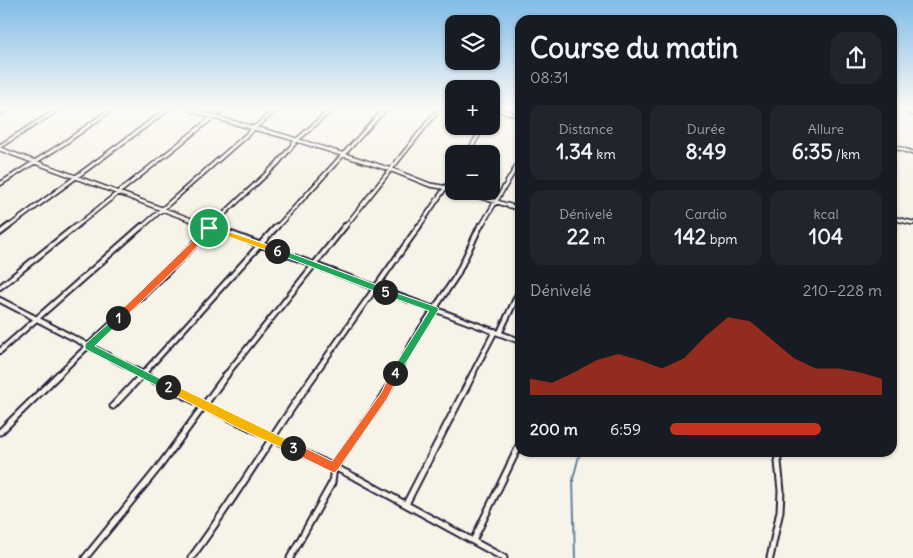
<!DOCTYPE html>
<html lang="fr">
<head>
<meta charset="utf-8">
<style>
	body { margin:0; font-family:Delius,sans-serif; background:#20242c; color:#f1f3f6; height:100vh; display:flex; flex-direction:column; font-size:19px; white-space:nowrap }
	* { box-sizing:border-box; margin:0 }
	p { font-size:16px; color:#9ea1a6 }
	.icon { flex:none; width:28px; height:28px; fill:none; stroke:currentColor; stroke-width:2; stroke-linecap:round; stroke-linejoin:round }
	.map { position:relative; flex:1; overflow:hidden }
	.sheet { position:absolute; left:515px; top:15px; width:382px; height:442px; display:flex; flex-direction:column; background:#171b24; border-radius:15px; box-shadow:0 1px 4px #0004 }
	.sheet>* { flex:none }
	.fabs { position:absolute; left:445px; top:15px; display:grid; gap:10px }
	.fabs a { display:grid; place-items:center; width:55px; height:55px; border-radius:10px; background:#171b24; box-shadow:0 1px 4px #0004; font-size:25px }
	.pin { position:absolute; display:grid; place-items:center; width:42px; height:42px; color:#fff; margin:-21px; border:2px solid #fff; border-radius:50%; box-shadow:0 1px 5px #0007 }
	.km { position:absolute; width:25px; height:25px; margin:-12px; border-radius:50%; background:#222; color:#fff; font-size:14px; line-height:25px; text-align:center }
	.round { display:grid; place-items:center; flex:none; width:52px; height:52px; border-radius:15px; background:#20242c }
	.head { display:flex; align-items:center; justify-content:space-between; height:85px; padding:0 15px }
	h1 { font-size:28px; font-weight:800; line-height:38px }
	.metrics { display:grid; grid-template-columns:repeat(3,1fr); gap:8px; height:85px; padding:5px 15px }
	.metrics div { display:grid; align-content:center; border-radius:12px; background:#20242c; text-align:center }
	.metrics b { font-size:21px; font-weight:800 }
	.metrics small { font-size:14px; font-weight:400 }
	.metrics p { font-size:14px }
	.chart { height:140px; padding:10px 15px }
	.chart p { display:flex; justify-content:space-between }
	.chart svg { width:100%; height:90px; margin-top:5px; fill:#c8321e; opacity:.7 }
	ul { padding:0 15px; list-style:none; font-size:16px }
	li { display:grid; grid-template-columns:80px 60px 1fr; align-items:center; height:38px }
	li i { height:12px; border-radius:6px; background:#c8321e }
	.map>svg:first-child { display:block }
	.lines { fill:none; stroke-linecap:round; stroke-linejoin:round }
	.stream { stroke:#5d84a2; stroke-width:2 }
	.street-far2-casing { stroke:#22223b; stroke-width:6 }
	.street-far1-casing { stroke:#22223b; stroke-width:8 }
	.street-casing { stroke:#22223b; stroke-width:9 }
	.street-far2 { stroke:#f7f3e8; stroke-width:3 }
	.street-far1 { stroke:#f7f3e8; stroke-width:4 }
	.street { stroke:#f7f3e8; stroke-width:5 }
	.split-1 { fill:#f0652b; stroke:#fff }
	.split-2 { fill:#22a559; stroke:#fff }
	.split-3 { fill:#f5b400; stroke:#fff }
	.split-4 { fill:#f0652b; stroke:#fff }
	.split-5 { fill:#22a559; stroke:#fff }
	.split-6 { fill:#22a559; stroke:#fff }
	.split-7 { fill:#f5b400; stroke:#fff }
</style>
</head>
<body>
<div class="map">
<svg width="913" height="558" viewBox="0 0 913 558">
	<rect width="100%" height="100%" fill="#f7f3e8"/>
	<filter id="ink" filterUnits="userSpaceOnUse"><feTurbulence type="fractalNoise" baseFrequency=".02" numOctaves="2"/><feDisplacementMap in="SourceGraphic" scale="10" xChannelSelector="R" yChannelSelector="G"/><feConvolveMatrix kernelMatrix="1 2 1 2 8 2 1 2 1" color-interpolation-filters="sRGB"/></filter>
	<g filter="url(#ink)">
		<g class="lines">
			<path class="stream" d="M575 558 573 479 580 452"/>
			<g class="street-far2-casing">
				<path id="street-far2" d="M188 109 213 117 222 109
					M497 109 520 116
					M899 109 913 114
					M0 113 6 109
					M491 116 495 109
					M0 146 59 109
					M892 146 913 153
					M0 149 213 228
					M467 154 484 126
					M0 184 63 144 112 109
					M461 191 520 209
					M892 218 913 223
					M7 228 168 109
					M74 228 213 117 284 136 392 170 430 185 454 189
					M141 228 276 109
					M209 228 277 164 297 140 332 109
					M276 228 385 109
					M344 228 439 109
					M418 228 454 175
					M480 228 520 161"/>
			</g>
			<g class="street-far1-casing">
				<path id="street-far1" d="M210 226 520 341
					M0 233 9 226
					M0 287 76 226
					M0 300 145 375
					M500 332 520 290
					M0 351 142 226
					M58 375C108 325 164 280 211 226
					M142 375 277 226
					M226 375 345 226
					M314 375 419 226
					M395 375 417 335 457 275 480 226
					M472 375 495 331"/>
			</g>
			<g class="street-casing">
				<path id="street" d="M142 374 203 405 359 479 504 558
					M113 406 143 374
					M0 432 59 374
					M406 504 473 374
					M473 541 520 444
					M85 558 159 467 227 374
					M191 558C235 499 273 434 315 374
					M290 558 332 483 334 467 384 396 396 374
					M770 558 780 511 781 491 777 452"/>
			</g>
			<use href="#street-far2" class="street-far2"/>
			<use href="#street-far1" class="street-far1"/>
			<use href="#street" class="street"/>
		</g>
	</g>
	<linearGradient id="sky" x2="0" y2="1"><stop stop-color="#80bbe7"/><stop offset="0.58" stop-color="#fbfaf5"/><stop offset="1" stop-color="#fbfaf5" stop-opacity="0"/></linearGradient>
	<rect width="913" height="187" fill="url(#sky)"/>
	<path class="split-1" d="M209 225 213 228 212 229 186 259 121 321H115V316Z"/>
	<path class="split-2" d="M118 315 121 316V321L95 346 171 384V390H165L85 349V344Z"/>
	<path class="split-3" d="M168 382 296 444 298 448 296 451 293 453 238 428 165 390V384Z"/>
	<path class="split-4" d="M395 369 400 373 387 399 337 471 334 473 289 451 288 448 289 444 293 442 332 461 381 393 392 370Z"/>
	<path class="split-5" d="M382 289H385L437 307 439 309 398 376 395 378 392 376V370L429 311 382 294Z"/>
	<path class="split-6" d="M277 248 388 289 389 292 388 294H382L275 253V249Z"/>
	<path class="split-7" d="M209 225 280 249 281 251 277 254 207 229 206 228Z"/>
</svg>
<div class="fabs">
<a><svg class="icon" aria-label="layers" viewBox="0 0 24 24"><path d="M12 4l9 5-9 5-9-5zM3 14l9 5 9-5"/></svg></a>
<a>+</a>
<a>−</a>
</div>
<div class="pin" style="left:209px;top:228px;background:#1e9e55"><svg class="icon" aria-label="arrive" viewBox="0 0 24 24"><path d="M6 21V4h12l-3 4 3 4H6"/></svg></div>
<b class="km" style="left:118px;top:318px">1</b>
<b class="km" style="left:168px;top:387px">2</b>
<b class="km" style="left:293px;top:448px">3</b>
<b class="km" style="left:395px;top:373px">4</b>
<b class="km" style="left:385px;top:292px">5</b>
<b class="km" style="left:277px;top:251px">6</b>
<section class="sheet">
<div class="head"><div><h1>Course du matin</h1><p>08:31</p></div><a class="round"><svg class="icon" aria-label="share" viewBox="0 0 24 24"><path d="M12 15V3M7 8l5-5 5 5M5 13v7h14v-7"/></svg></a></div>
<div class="metrics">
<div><p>Distance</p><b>1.34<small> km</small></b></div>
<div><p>Durée</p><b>8:49</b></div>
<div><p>Allure</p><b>6:35<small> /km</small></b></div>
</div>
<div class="metrics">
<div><p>Dénivelé</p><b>22<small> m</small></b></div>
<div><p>Cardio</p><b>142<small> bpm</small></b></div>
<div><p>kcal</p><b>104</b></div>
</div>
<div class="chart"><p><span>Dénivelé</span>210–228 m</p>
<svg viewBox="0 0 160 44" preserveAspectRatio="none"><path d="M0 44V36L10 38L20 33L30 27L40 24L50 27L60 31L70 26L80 15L90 6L100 8L110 17L120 26L130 31L140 31L150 33L160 36V44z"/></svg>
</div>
<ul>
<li><b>200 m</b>6:59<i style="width:71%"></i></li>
</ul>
</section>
</div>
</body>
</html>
